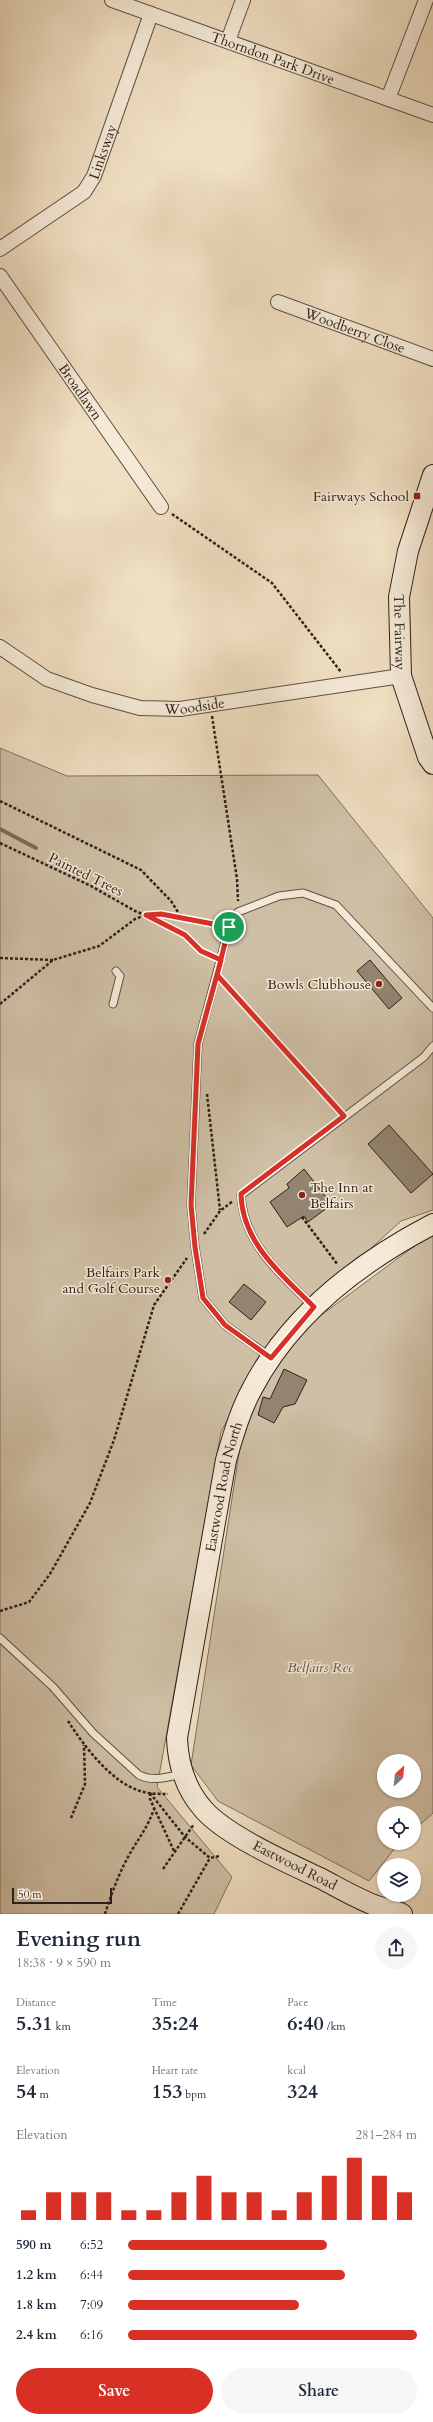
<!DOCTYPE html>
<html lang="en">
<head>
<meta charset="utf-8">
<style>
	body { margin:0; font-family:Cardo,serif; background:#f6f6f7; color:#1f2937; height:100vh; display:flex; flex-direction:column; font-size:15px; white-space:nowrap }
	* { box-sizing:border-box; margin:0 }
	p { font-size:13px; color:#747a83 }
	.icon { flex:none; width:22px; height:22px; fill:none; stroke:currentColor; stroke-width:2; stroke-linecap:round; stroke-linejoin:round }
	.map { position:relative; height:1914px; overflow:hidden }
	.details { display:flex; flex-direction:column; background:#fff; flex:1 }
	.details>* { flex:none }
	.needle { width:26px; rotate:26deg }
	.tools { position:absolute; left:377px; top:1754px; display:grid; gap:8px }
	.tools a { display:grid; place-items:center; width:44px; height:44px; border-radius:50%; background:#fff; box-shadow:0 1px 3px #0004; font-size:20px }
	.scale { position:absolute; left:12px; bottom:10px; width:100px; box-sizing:border-box; padding-left:4px; border:2px solid #2e2119; border-top:0; font-size:11px; line-height:14px; white-space:nowrap; color:#2e2119; -webkit-text-stroke:3px #f5ead7; paint-order:stroke }
	.pin { position:absolute; display:grid; place-items:center; width:34px; height:34px; color:#fff; margin:-17px; border:2px solid #fff; border-radius:50%; box-shadow:0 1px 4px #0007 }
	.round { display:grid; place-items:center; flex:none; width:42px; height:42px; border-radius:21px; background:#f6f6f7 }
	.headline { display:flex; align-items:center; justify-content:space-between; height:68px; padding:0 16px }
	h1 { font-size:22px; font-weight:800; line-height:30px }
	.figures { display:grid; grid-template-columns:repeat(3,1fr); gap:6px; height:68px; padding:4px 16px }
	.figures div { display:grid; align-content:center }
	.figures b { font-size:20px; font-weight:800 }
	.figures small { font-size:11px; font-weight:400 }
	.figures p { font-size:11px }
	.chart { height:112px; padding:8px 16px }
	.chart p { display:flex; justify-content:space-between }
	.chart svg { width:100%; height:72px; margin-top:4px; stroke:#d93025; stroke-width:6 }
	.primary-button { display:flex; gap:8px; margin-top:auto; padding:8px 16px }
	.primary-button a { flex:1; height:46px; border-radius:24px; background:#d93025; color:#fff; font-size:16px; font-weight:800; line-height:46px; text-align:center }
	.primary-button a+a { background:#f6f6f7; color:#1f2937 }
	ul { padding:0 16px; list-style:none; font-size:13px }
	li { display:grid; grid-template-columns:64px 48px 1fr; align-items:center; height:30px }
	li i { height:10px; border-radius:5px; background:#d93025 }
	.map>svg:first-child { display:block }
	.green { fill:#cfbfa5; stroke:#7e705f; fill-rule:evenodd }
	.lines { fill:none; stroke-linecap:round; stroke-linejoin:round }
	.stream { stroke:#7b6c5c; stroke-width:4 }
	.building { fill:#938471; stroke:#2e2119 }
	.lane-casing { stroke:#5e5043; stroke-width:9 }
	.street-casing { stroke:#5e5043; stroke-width:16 }
	.secondary-casing { stroke:#2e2119; stroke-width:22 }
	.path { stroke:#2e2119; stroke-width:2.5; stroke-dasharray:3 2; stroke-linecap:butt }
	.lane { stroke:#f5ead7; stroke-width:7 }
	.street { stroke:#f5ead7; stroke-width:14 }
	.secondary { stroke:#f5ead7; stroke-width:20 }
	.route-casing { stroke:#fff; stroke-width:8 }
	.route { stroke:#d93025; stroke-width:5 }
	.poi-dot { fill:#8f2418; stroke:#f5ead7; stroke-width:1.5 }
	.labels { text-anchor:middle; stroke-width:3; stroke-linejoin:round; paint-order:stroke }
	.street-label { font-size:14px; fill:#2e2119; stroke:#f5ead7 }
	.poi-label { font-size:14px; fill:#2e2119; stroke:#f5ead7; text-anchor:end }
	.park-label { font-size:14px; font-style:italic; fill:#5e5043; stroke:#f5ead7 }
</style>
</head>
<body>
<div class="map">
<svg width="433" height="1914" viewBox="0 0 433 1914">
	<rect width="100%" height="100%" fill="#f0dfc2"/>
	<filter id="stains"><feTurbulence type="fractalNoise" baseFrequency=".005" numOctaves="4"/><feColorMatrix values="0 0 0 0 .2 0 0 0 0 .09 0 0 0 0 .02 0 0 0 .5 -.17"/></filter>
	<radialGradient id="worn" r=".72"><stop offset=".6" stop-color="#630" stop-opacity="0"/><stop offset="1" stop-color="#630" stop-opacity=".3"/></radialGradient>
	<path class="green" d="M0 748 67 776 318 775 433 918V1210L401 1221 271 1339 221 1432 157 1787 232 1877 214 1914H0Z
		M433 1235V1813L414 1830V1813H384V1843H399L369 1881 218 1801 191 1765 243 1427 289 1339 428 1236ZM384 1761H414V1791H384Z"/>
	<g class="lines">
		<path class="stream" d="M0 829 36 848"/>
	</g>
	<path class="building" d="M370 960 402 998 389 1009 357 971Z
		M389 1125 433 1174 411 1193 368 1144Z
		M304 1169 329 1201 325 1205 327 1208 308 1222 304 1216 287 1227 270 1202 289 1188 287 1184Z
		M244 1284 266 1302 251 1320 229 1302Z
		M284 1369 307 1380 295 1404 283 1407 274 1423 258 1415 263 1397 270 1399Z"/>
	<g class="lines">
		<g class="lane-casing">
			<path id="lane" d="M113 1004 120 976 116 971
				M314 1307C281 1275 243 1243 241 1195L424 1057 433 1046
				M270 1357 225 1325 203 1298 195 1247 191 1205 198 1044 229 927 238 912 279 896 303 893 336 905 433 1008
				M0 1638 53 1687 93 1733 139 1775C153 1782 167 1777 182 1774"/>
		</g>
		<g class="street-casing">
			<g id="street">
				<path id="s1" d="M112 0 433 115"/>
				<path d="M228 41 243 0"/>
				<path d="M388 99 426 0"/>
				<path id="s2" d="M0 249 84 192 94 176 151 14"/>
				<path id="s3" d="M0 276 161 507"/>
				<path id="s4" d="M278 302 433 359"/>
				<path id="s5" d="M0 647 47 679 92 695 140 708 180 709 401 676"/>
			</g>
		</g>
		<g class="secondary-casing">
			<g id="secondary">
				<path id="s6" d="M433 475 408 551 399 597 401 676 428 757 433 764"/>
				<path id="s7" d="M402 1914C393 1909 383 1909 374 1905 356 1898 339 1888 322 1879 290 1864 227 1836 204 1810 186 1790 178 1765 177 1738L226 1460C233 1436 240 1411 252 1389 291 1314 360 1262 433 1224"/>
			</g>
		</g>
		<path class="path" d="M172 514 272 583 341 672
			M212 716 237 879 238 901
			M0 801 141 870 171 901 181 917
			M0 843 91 886 135 911 163 922 185 935 201 951 212 956
			M212 924 215 919 221 920
			M0 958 53 960
			M224 982 338 1110
			M0 1004 53 960 99 946 135 919 146 915 161 914 220 926
			M207 1094 220 1210
			M302 1217 338 1265
			M204 1234 220 1211 233 1201
			M0 1611 29 1602 50 1574 90 1503 114 1440 154 1305 187 1258
			M68 1721C84 1746 111 1782 140 1791 149 1794 159 1794 168 1794
			M150 1793 185 1837 210 1858 220 1856
			M150 1793V1799L174 1851
			M71 1818 85 1784 84 1745
			M163 1869 194 1824
			M105 1914C112 1892 120 1870 132 1850 141 1835 148 1826 154 1809
			M178 1914 210 1858"/>
		<use href="#lane" class="lane"/>
		<use href="#street" class="street"/>
		<use href="#secondary" class="secondary"/>
	</g>
	<g class="lines">
		<g class="route-casing">
			<path id="route" d="M229 927 161 914 146 915 185 935 201 951 221 960 198 1044 191 1205 195 1247 203 1298 225 1325 271 1358 314 1307C282 1275 242 1243 241 1194L344 1116 217 975 229 927"/>
		</g>
		<use href="#route" class="route"/>
	</g>
	<g class="poi-dot">
		<rect x="413" y="492" width="8" height="8" rx="2"/>
		<circle cx="379" cy="984" r="4"/>
		<circle cx="302" cy="1195" r="4"/>
		<circle cx="168" cy="1280" r="4"/>
	</g>
	<g class="labels">
		<g class="street-label">
			<text dy="5" stroke="none"><textPath href="#s1" startOffset="171">Thorndon Park Drive</textPath></text>
			<text dy="5" stroke="none"><textPath href="#s2" startOffset="146">Linksway</textPath></text>
			<text dy="5" stroke="none"><textPath href="#s4" startOffset="82">Woodberry Close</textPath></text>
			<text dy="5" stroke="none"><textPath href="#s3" startOffset="141">Broadlawn</textPath></text>
			<text dy="5" stroke="none"><textPath href="#s6" startOffset="162">The Fairway</textPath></text>
			<text dy="5" stroke="none"><textPath href="#s5" startOffset="209">Woodside</textPath></text>
			<text transform="translate(86 874) rotate(26)" y="5">Painted Trees</text>
			<text dy="5" stroke="none"><textPath href="#s7" startOffset="559">Eastwood Road North</textPath></text>
			<text transform="translate(295 1865) rotate(27)" y="5">Eastwood Road</text>
		</g>
		<g class="poi-label">
			<text x="409" y="501">Fairways School</text>
			<text x="371" y="989">Bowls Clubhouse</text>
			<text x="310" y="1192" text-anchor="start">The Inn at<tspan x="310" dy="16">Belfairs</tspan></text>
			<text x="160" y="1277">Belfairs Park<tspan x="160" dy="16">and Golf Course</tspan></text>
		</g>
		<g class="park-label">
			<text x="320" y="1672">Belfairs Rec</text>
		</g>
	</g>
	<rect width="100%" height="100%" filter="url(#stains)"/>
	<rect width="100%" height="100%" fill="url(#worn)"/>
</svg>
<div class="tools">
<a><svg class="needle" viewBox="-14 -14 28 28"><path d="M0-13l5 13h-10z" fill="#e53935"/><path d="M0 13l5-13h-10z" fill="#747a83"/></svg></a>
<a><svg class="icon" aria-label="locate" viewBox="0 0 24 24"><circle cx="12" cy="12" r="6"/><path d="M12 2v4M12 18v4M2 12h4M18 12h4"/></svg></a>
<a><svg class="icon" aria-label="layers" viewBox="0 0 24 24"><path d="M12 4l9 5-9 5-9-5zM3 14l9 5 9-5"/></svg></a>
</div>
<div class="scale">50 m</div>
<div class="pin" style="left:229px;top:927px;background:#1e9e55"><svg class="icon" aria-label="arrive" viewBox="0 0 24 24"><path d="M6 21V4h12l-3 4 3 4H6"/></svg></div>
</div>
<section class="details">
<div class="headline"><div><h1>Evening run</h1><p>18:38 · 9 × 590 m</p></div><a class="round"><svg class="icon" aria-label="share" viewBox="0 0 24 24"><path d="M12 15V3M7 8l5-5 5 5M5 13v7h14v-7"/></svg></a></div>
<div class="figures">
<div><p>Distance</p><b>5.31<small> km</small></b></div>
<div><p>Time</p><b>35:24</b></div>
<div><p>Pace</p><b>6:40<small> /km</small></b></div>
</div>
<div class="figures">
<div><p>Elevation</p><b>54<small> m</small></b></div>
<div><p>Heart rate</p><b>153<small> bpm</small></b></div>
<div><p>kcal</p><b>324</b></div>
</div>
<div class="chart"><p><span>Elevation</span>281–284 m</p>
<svg viewBox="0 0 160 44" preserveAspectRatio="none"><path d="M5 44V38M15 44V27M25 44V27M35 44V27M45 44V38M55 44V38M65 44V27M75 44V17M85 44V27M95 44V27M105 44V38M115 44V27M125 44V17M135 44V6M145 44V17M155 44V27"/></svg>
</div>
<ul>
<li><b>590 m</b>6:52<i style="width:69%"></i></li>
<li><b>1.2 km</b>6:44<i style="width:75%"></i></li>
<li><b>1.8 km</b>7:09<i style="width:59%"></i></li>
<li><b>2.4 km</b>6:16<i style="width:100%"></i></li>
</ul>
<div class="primary-button"><a>Save</a><a>Share</a></div>
</section>
</body>
</html>
